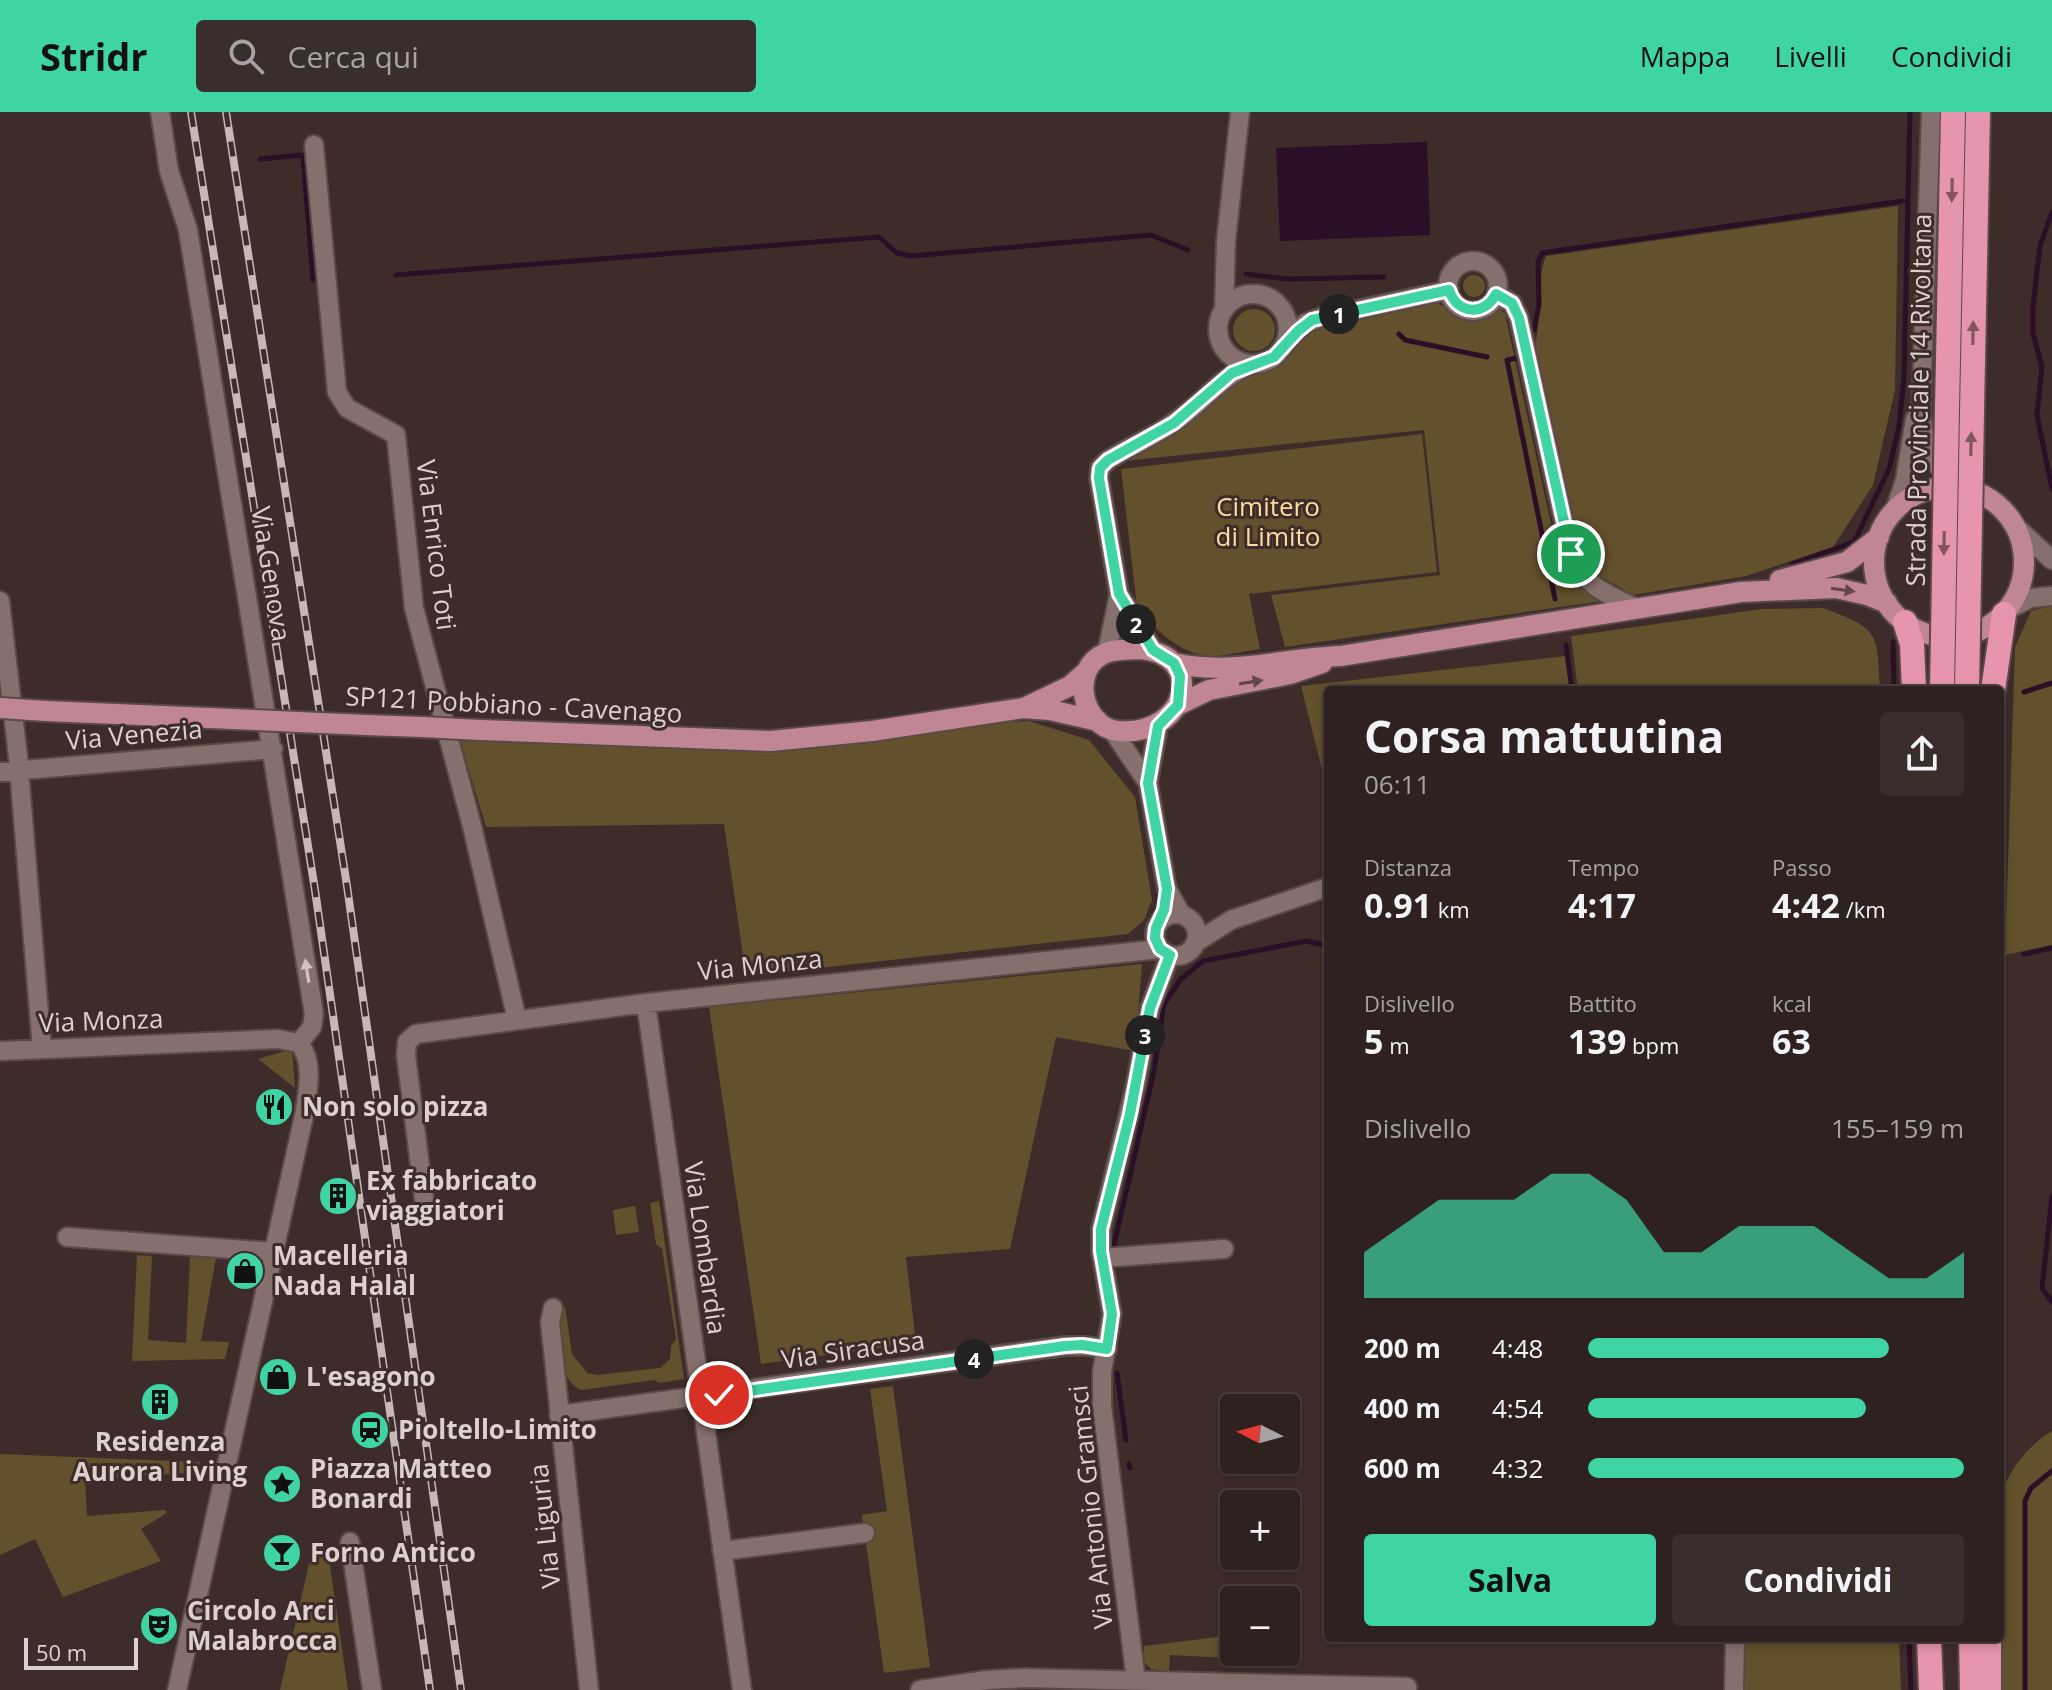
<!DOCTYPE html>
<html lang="it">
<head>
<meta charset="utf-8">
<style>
	body { margin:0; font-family:"Open Sans",sans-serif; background:#3a2e2d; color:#f1f3f6; height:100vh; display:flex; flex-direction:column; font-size:30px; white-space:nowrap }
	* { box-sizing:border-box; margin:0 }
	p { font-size:26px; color:#a7a3a5 }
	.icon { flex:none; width:44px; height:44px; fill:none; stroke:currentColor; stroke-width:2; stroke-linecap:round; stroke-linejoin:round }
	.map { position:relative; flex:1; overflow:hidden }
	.side { position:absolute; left:1324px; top:574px; width:680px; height:956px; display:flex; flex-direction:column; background:#2e2120; border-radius:8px; box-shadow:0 4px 12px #0003,0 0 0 2px #493e3e }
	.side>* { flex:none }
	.needle { width:52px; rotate:276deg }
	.fabs { position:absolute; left:1220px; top:1282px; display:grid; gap:16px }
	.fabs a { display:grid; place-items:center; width:80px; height:80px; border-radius:8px; background:#2e2120; box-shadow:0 4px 12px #0003,0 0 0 2px #493e3e; font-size:40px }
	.scale { position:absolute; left:24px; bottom:20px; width:114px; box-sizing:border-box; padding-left:8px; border:4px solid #ddd1cf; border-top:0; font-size:22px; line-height:28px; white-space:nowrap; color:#ddd1cf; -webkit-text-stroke:6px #3e2c2a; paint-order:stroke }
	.pin { position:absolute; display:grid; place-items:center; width:68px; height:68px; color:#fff; margin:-34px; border:4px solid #fff; border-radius:50%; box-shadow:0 2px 8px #0007 }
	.km { position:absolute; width:40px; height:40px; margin:-20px; border-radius:50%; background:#222; color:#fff; font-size:22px; line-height:40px; text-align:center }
	.round { display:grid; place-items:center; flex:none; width:84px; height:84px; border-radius:8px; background:#3a2e2d }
	.head { display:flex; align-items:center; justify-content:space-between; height:136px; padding:0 40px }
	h1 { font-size:44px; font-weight:700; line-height:60px }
	.stats { display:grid; grid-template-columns:repeat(3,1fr); gap:12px; height:136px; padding:8px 40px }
	.stats div { display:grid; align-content:center }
	.stats b { font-size:34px; font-weight:700 }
	.stats small { font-size:22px; font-weight:400 }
	.stats p { font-size:22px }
	.chart { height:224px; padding:16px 40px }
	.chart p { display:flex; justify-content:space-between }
	.chart svg { width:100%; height:144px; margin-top:8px; fill:#3ed4a3; opacity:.7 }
	.primary-button { display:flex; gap:16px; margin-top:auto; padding:16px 40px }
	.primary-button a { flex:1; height:92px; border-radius:8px; background:#3ed4a3; color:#111; font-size:32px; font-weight:700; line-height:92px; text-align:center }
	.primary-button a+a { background:#3a2e2d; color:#f1f3f6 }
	ul { padding:0 40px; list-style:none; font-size:26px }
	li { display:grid; grid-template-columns:128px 96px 1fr; align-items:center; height:60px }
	li i { height:20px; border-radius:10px; background:#3ed4a3 }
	header { display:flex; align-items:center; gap:48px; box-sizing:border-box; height:112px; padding:0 40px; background:#3ed4a3; color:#111 }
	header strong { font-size:38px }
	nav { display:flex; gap:44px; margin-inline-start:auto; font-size:28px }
	.search { width:560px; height:72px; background:#3a2e2d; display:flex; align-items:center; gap:20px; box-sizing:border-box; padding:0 28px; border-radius:8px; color:#a7a3a5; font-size:30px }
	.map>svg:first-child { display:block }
	.green { fill:#63502c }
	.water { fill:#2a0f27 }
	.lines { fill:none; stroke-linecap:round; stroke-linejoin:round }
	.stream { stroke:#2a0f27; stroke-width:5 }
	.minor-casing { stroke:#594947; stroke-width:22 }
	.major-casing { stroke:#594947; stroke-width:24 }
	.highway-casing { stroke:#594947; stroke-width:28 }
	.minor { stroke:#85706d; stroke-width:18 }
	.major { stroke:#c08694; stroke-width:20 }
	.highway { stroke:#e794ae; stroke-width:24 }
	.rail-casing { stroke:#c5b8b6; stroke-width:8 }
	.rail { stroke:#3e2c2a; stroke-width:5; stroke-dasharray:15; stroke-linecap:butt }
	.major-bridge-casing { stroke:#594947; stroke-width:24; stroke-linecap:butt }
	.highway-bridge-casing { stroke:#594947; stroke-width:28; stroke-linecap:butt }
	.major-bridge { stroke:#c08694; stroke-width:20 }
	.highway-bridge { stroke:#e794ae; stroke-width:24 }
	.oneway { fill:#82565f }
	.oneway2 { fill:#65474a }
	.oneway3 { fill:#d0c2c0 }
	.route-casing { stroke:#fff; stroke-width:16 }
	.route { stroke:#3ed4a3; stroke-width:10 }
	.labels { text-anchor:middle; stroke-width:6; stroke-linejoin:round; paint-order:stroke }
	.street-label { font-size:26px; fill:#ddd1cf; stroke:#3e2c2a }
	.park-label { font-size:26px; fill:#fddc9d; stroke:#3e2c2a }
	.poi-label { font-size:26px; font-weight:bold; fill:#ddd1cf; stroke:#3e2c2a; text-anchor:start }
</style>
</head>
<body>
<header>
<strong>Stridr</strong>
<div class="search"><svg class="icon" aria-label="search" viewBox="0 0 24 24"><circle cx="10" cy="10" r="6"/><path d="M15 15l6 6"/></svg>Cerca qui</div>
<nav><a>Mappa</a><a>Livelli</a><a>Condividi</a></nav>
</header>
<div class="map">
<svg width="2052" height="1578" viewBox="0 0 2052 1578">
	<rect width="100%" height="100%" fill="#3e2c2a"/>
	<path class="green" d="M1898 94 1895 278 1873 373 1833 435 1746 464 1633 483 1591 459 1577 431 1534 238C1543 207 1535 174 1546 144Z
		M1463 174a11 11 0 1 1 22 0a11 11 0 1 1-22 0Z
		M1425 190 1437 191 1470 208 1482 205 1497 194 1505 202 1558 444 1571 468 1602 489 1285 535 1271 483 1440 463 1424 318 1123 349 1185 314 1223 274 1282 253 1301 226 1313 216Z
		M1233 218a21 21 0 1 1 42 0a21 21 0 1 1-42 0Z
		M1422 322 1437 460 1249 482 1260 537C1245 539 1230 543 1216 544 1184 546 1155 518 1137 495L1121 357Z
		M2052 493V833L2005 843 2015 535 2031 499Z
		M1823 496C1880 517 1877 520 1880 578H1578L1571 524 1762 497Z
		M1567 544 1570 578H1328V681L1301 574Z
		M1029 609 1089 628 1135 685 1152 788 1144 808 1128 822 746 864 724 712 486 715 460 629 753 637 958 613Z
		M1142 852 1135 939 1056 925 1010 1137 906 1145 916 1231 761 1252 709 895Z
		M292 937 295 976 258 947Z
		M659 1089 684 1267 660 1271 654 1268 582 1278C555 1269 559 1219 562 1195H565L572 1242 587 1261 597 1263 660 1256 670 1247 671 1234 676 1227 662 1137 656 1132 650 1091Z
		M635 1094 639 1120 616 1123 613 1098Z
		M137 1143 152 1144 148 1228 186 1231 190 1145 216 1146 201 1229 229 1230 225 1247 132 1249Z
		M893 1274 930 1555 884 1561 862 1403 887 1399 870 1277Z
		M2052 1319V1578H1974L2000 1526 2002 1380C2012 1354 2028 1334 2052 1319Z
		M0 1342 200 1350 199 1360 85 1368 87 1404 165 1398 167 1401 141 1417 161 1449 63 1485 35 1427 0 1443Z
		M314 1430 327 1433 348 1578H280Z
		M1234 1523V1540H1248V1547L1170 1543 1169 1559 1151 1557 1144 1550V1534Z
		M1743 1526H1899L1901 1578H1743Z"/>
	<path class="water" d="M1427 30 1430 123 1280 129 1276 36Z"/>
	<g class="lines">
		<path class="stream" d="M260 47 303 43 313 168
			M2052 100 2040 134 2033 194V222L2042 254 2037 303 2052 377
			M1246 162 1287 167 1384 165
			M396 163 879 125 897 141 911 144 1151 123 1188 138
			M1534 218 1539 192 1538 150 1542 141 1903 89
			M1399 222 1405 228 1487 245
			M1517 246 1507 248 1555 487
			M1792 452 1854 430 1889 357 1899 314 1904 266 1910 0
			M1893 530 1894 578
			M1566 533 1572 578
			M2024 580 2052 571
			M2024 842 2052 836
			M2052 1084 2042 1176 2052 1190
			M1114 1133 1154 959 1164 892 1181 867 1203 849 1306 829 1328 834
			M1117 1261 1126 1328
			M1129 1352 1130 1356
			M1909 1526 1911 1578
			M2025 1578V1389L2031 1376 2052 1359"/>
		<g class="minor-casing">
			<path id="minor" d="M160 0 169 59 188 118 314 902 312 915 299 931
				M1931 0 1921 299C1923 326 1928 347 1949 366
				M314 33 337 280 347 296 396 323 414 496 472 714 517 908
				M1448 174a25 25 0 1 1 50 0a25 25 0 1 1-50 0Z
				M1218 217a35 35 0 1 1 70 0a35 35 0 1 1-70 0Z
				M1496 182 1512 191 1519 206 1571 442C1585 475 1607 482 1638 497
				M1224 198 1226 129 1240 0
				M1285 231 1306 211 1319 206 1449 178
				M1895 398 1905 368 1915 307
				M2016 415 2052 448
				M1119 482 1153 538
				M0 489 18 645 42 937
				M2007 498 2031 486 2052 484
				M1107 540 1119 482 1099 366 1100 356 1108 348C1129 335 1153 325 1173 311 1203 292 1217 267 1252 252
				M1158 614 1148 671 1167 777 1181 802
				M1112 618 1148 671
				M0 660 273 637
				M1155 823a21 21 0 1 1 42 0a21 21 0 1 1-42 0Z
				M1195 831 1231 808 1328 775
				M646 891 742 1578
				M0 939 278 927 299 931
				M425 1094 406 943 407 930 416 922 646 891 1160 837
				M67 1125 274 1140
				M1102 1146 1224 1137
				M553 1196 550 1210 589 1578
				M559 1303 1065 1234H1088L1107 1237
				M350 1430 372 1578
				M722 1439 865 1421
				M1136 1569 1102 1294V1260L1112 1202 1101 1139V1117L1135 976 1150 896 1170 843
				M177 1578 305 999C308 977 314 949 299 931
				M920 1578 987 1568 1025 1566 1407 1575V1578
				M1734 1578 1735 1526"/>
		</g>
		<g class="major-casing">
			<path id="major" d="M1874 450a75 75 0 1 1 150 0a75 75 0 1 1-150 0Z
				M1780 468 1847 450 1879 425
				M1137 537C1208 540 1190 625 1118 619 1081 615 1069 555 1106 541 1116 537 1127 538 1137 537Z
				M1174 551C1228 564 1285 546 1340 544L1741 480 1836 476 1867 483 1887 491
				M1178 593 1209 578 1290 562 1322 551
				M1026 595 1070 574 1087 559
				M46 599 233 607
				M366 613 422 615
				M481 618 771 629 872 619 1023 596 1050 598 1098 609"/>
		</g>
		<g class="highway-casing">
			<path id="highway" d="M1947 297 1953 0
				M1972 299 1978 0
				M1905 510 1912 532 1914 578
				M1993 578 2004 502
				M1929 1526 1931 1578
				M1971 1526 1972 1578
				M1989 1526V1578"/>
		</g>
		<use href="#minor" class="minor"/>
		<use href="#major" class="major"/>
		<use href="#highway" class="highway"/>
		<g class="rail-casing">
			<path id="rail" d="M191 0 315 778 430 1578
				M226 0 347 774 461 1578"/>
		</g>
		<use href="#rail" class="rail"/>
		<g class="major-bridge-casing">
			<path id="major-bridge" d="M0 596 46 599
				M233 607 366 613
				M422 615 481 618"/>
		</g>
		<g class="highway-bridge-casing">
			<path id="highway-bridge" d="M1942 578 1947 297
				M1967 578 1972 299"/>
		</g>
		<use href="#major-bridge" class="major-bridge"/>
		<use href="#highway-bridge" class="highway-bridge"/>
	</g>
	<defs><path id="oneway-solid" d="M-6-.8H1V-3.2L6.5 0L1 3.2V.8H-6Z" transform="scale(2)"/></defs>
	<g class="oneway">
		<use href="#oneway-solid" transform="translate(1952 78) rotate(91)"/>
		<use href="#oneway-solid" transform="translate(1973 221) rotate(-89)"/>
		<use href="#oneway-solid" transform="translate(1971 332) rotate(-89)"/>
		<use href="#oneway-solid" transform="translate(1944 431) rotate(91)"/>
	</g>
	<g class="oneway2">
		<use href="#oneway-solid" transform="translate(1843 478) rotate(8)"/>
		<use href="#oneway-solid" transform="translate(1251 570) rotate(-9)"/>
	</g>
	<use class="oneway3" href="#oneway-solid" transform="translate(307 859) rotate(-99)"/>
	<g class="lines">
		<g class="route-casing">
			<path id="route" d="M719 1283 1065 1234 1082 1233 1107 1237 1112 1202 1101 1139V1117L1130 1002 1150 896 1170 843 1160 837 1155 826 1156 816 1164 798 1167 777 1148 671 1158 614 1178 593 1180 564 1174 551 1153 538 1119 482 1099 366 1100 356 1108 348 1174 311 1232 261 1274 245 1298 219 1312 208 1449 178C1457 203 1485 204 1496 182L1512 191 1519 206 1571 442"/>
		</g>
		<use href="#route" class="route"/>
	</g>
	<defs>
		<g id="restaurant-disc" transform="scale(2)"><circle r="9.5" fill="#3ed4a3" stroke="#3e2c2a"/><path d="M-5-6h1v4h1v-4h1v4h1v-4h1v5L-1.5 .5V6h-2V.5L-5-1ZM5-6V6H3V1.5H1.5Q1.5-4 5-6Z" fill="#111"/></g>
		<g id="building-disc" transform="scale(2)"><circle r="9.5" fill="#3ed4a3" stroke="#3e2c2a"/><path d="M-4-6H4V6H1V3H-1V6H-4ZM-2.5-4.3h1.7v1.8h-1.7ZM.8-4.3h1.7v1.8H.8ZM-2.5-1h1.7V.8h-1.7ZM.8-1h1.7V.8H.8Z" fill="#111"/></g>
		<g id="shop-disc" transform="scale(2)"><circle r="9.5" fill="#3ed4a3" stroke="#3e2c2a"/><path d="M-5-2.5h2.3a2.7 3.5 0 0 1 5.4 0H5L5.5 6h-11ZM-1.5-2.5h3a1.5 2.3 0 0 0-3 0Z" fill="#111"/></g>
		<g id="station-disc" transform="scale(2)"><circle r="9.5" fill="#3ed4a3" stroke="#3e2c2a"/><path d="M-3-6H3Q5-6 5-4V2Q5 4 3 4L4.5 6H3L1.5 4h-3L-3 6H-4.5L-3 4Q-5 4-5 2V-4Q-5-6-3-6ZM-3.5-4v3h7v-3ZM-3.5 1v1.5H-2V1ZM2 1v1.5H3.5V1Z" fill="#111"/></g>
		<g id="sight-disc" transform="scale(2)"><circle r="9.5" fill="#3ed4a3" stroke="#3e2c2a"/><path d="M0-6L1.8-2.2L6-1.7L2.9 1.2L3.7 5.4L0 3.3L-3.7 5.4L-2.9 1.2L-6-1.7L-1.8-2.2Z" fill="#111"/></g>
		<g id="bar-disc" transform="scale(2)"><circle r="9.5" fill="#3ed4a3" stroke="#3e2c2a"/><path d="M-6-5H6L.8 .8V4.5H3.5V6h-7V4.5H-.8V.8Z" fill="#111"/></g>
		<g id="theatre-disc" transform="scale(2)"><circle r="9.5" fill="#3ed4a3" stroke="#3e2c2a"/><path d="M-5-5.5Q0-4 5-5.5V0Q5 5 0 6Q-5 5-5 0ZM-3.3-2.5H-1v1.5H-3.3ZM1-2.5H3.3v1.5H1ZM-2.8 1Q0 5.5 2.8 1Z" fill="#111"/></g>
	</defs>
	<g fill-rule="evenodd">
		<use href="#restaurant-disc" x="274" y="995"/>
		<use href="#building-disc" x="338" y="1084"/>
		<use href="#shop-disc" x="245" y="1159"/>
		<use href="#shop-disc" x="278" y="1265"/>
		<use href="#building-disc" x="160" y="1290"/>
		<use href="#station-disc" x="370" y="1318"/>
		<use href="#sight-disc" x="282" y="1372"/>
		<use href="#bar-disc" x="282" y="1441"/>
		<use href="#theatre-disc" x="159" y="1514"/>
	</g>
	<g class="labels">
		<g class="street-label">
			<text transform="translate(1919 288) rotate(-89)" y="9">Strada Provinciale 14 Rivoltana</text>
			<text transform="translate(436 433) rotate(83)" y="9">Via Enrico Toti</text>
			<text transform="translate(271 462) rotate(81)" y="9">Via Genova</text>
			<text transform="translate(514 593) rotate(3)" y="9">SP121 Pobbiano - Cavenago</text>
			<text transform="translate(134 623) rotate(-5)" y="9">Via Venezia</text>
			<text transform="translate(760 853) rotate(-6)" y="9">Via Monza</text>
			<text transform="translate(101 909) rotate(-2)" y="9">Via Monza</text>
			<text transform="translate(705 1136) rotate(82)" y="9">Via Lombardia</text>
			<text transform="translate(853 1238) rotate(-8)" y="9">Via Siracusa</text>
			<text transform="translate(1091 1395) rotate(-96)" y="9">Via Antonio Gramsci</text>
			<text transform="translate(545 1414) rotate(-96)" y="9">Via Liguria</text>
		</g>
		<g class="park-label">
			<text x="1268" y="404">Cimitero<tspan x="1268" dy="30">di Limito</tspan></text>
		</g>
		<g class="poi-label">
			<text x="302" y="1004">Non solo pizza</text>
			<text x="366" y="1078">Ex fabbricato<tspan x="366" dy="30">viaggiatori</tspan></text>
			<text x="273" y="1153">Macelleria<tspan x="273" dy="30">Nada Halal</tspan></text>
			<text x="306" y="1274">L'esagono</text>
			<text x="398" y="1327">Pioltello-Limito</text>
			<text x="160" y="1339" text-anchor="middle">Residenza<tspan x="160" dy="30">Aurora Living</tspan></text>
			<text x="310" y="1366">Piazza Matteo<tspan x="310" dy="30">Bonardi</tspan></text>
			<text x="310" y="1450">Forno Antico</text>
			<text x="187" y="1508">Circolo Arci<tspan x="187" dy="30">Malabrocca</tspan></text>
		</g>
	</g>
</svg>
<div class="fabs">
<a><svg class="needle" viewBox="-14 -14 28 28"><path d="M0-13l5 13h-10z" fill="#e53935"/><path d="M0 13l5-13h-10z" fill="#a7a3a5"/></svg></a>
<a>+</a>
<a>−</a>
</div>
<div class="scale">50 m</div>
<div class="pin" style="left:1571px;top:442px;background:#1e9e55"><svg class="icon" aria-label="arrive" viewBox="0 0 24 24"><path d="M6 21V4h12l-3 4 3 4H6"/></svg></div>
<div class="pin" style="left:719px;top:1283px;background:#d93025"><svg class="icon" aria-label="check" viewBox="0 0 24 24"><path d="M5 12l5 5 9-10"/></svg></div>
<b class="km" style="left:1339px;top:202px">1</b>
<b class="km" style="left:1136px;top:512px">2</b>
<b class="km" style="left:1145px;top:923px">3</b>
<b class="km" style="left:974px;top:1247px">4</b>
<section class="side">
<div class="head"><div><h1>Corsa mattutina</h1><p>06:11</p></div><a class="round"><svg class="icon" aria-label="share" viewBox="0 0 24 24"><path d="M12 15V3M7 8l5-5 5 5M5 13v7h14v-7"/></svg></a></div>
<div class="stats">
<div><p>Distanza</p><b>0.91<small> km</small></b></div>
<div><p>Tempo</p><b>4:17</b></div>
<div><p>Passo</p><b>4:42<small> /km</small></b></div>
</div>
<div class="stats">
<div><p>Dislivello</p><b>5<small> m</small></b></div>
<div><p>Battito</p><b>139<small> bpm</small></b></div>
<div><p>kcal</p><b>63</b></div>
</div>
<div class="chart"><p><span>Dislivello</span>155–159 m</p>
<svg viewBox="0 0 160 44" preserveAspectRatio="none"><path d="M0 44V30L10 22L20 14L30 14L40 14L50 6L60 6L70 14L80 30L90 30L100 22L110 22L120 22L130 30L140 38L150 38L160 30V44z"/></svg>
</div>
<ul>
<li><b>200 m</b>4:48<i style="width:80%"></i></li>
<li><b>400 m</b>4:54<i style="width:74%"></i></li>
<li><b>600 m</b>4:32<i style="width:100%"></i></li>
</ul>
<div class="primary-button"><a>Salva</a><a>Condividi</a></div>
</section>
</div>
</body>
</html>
